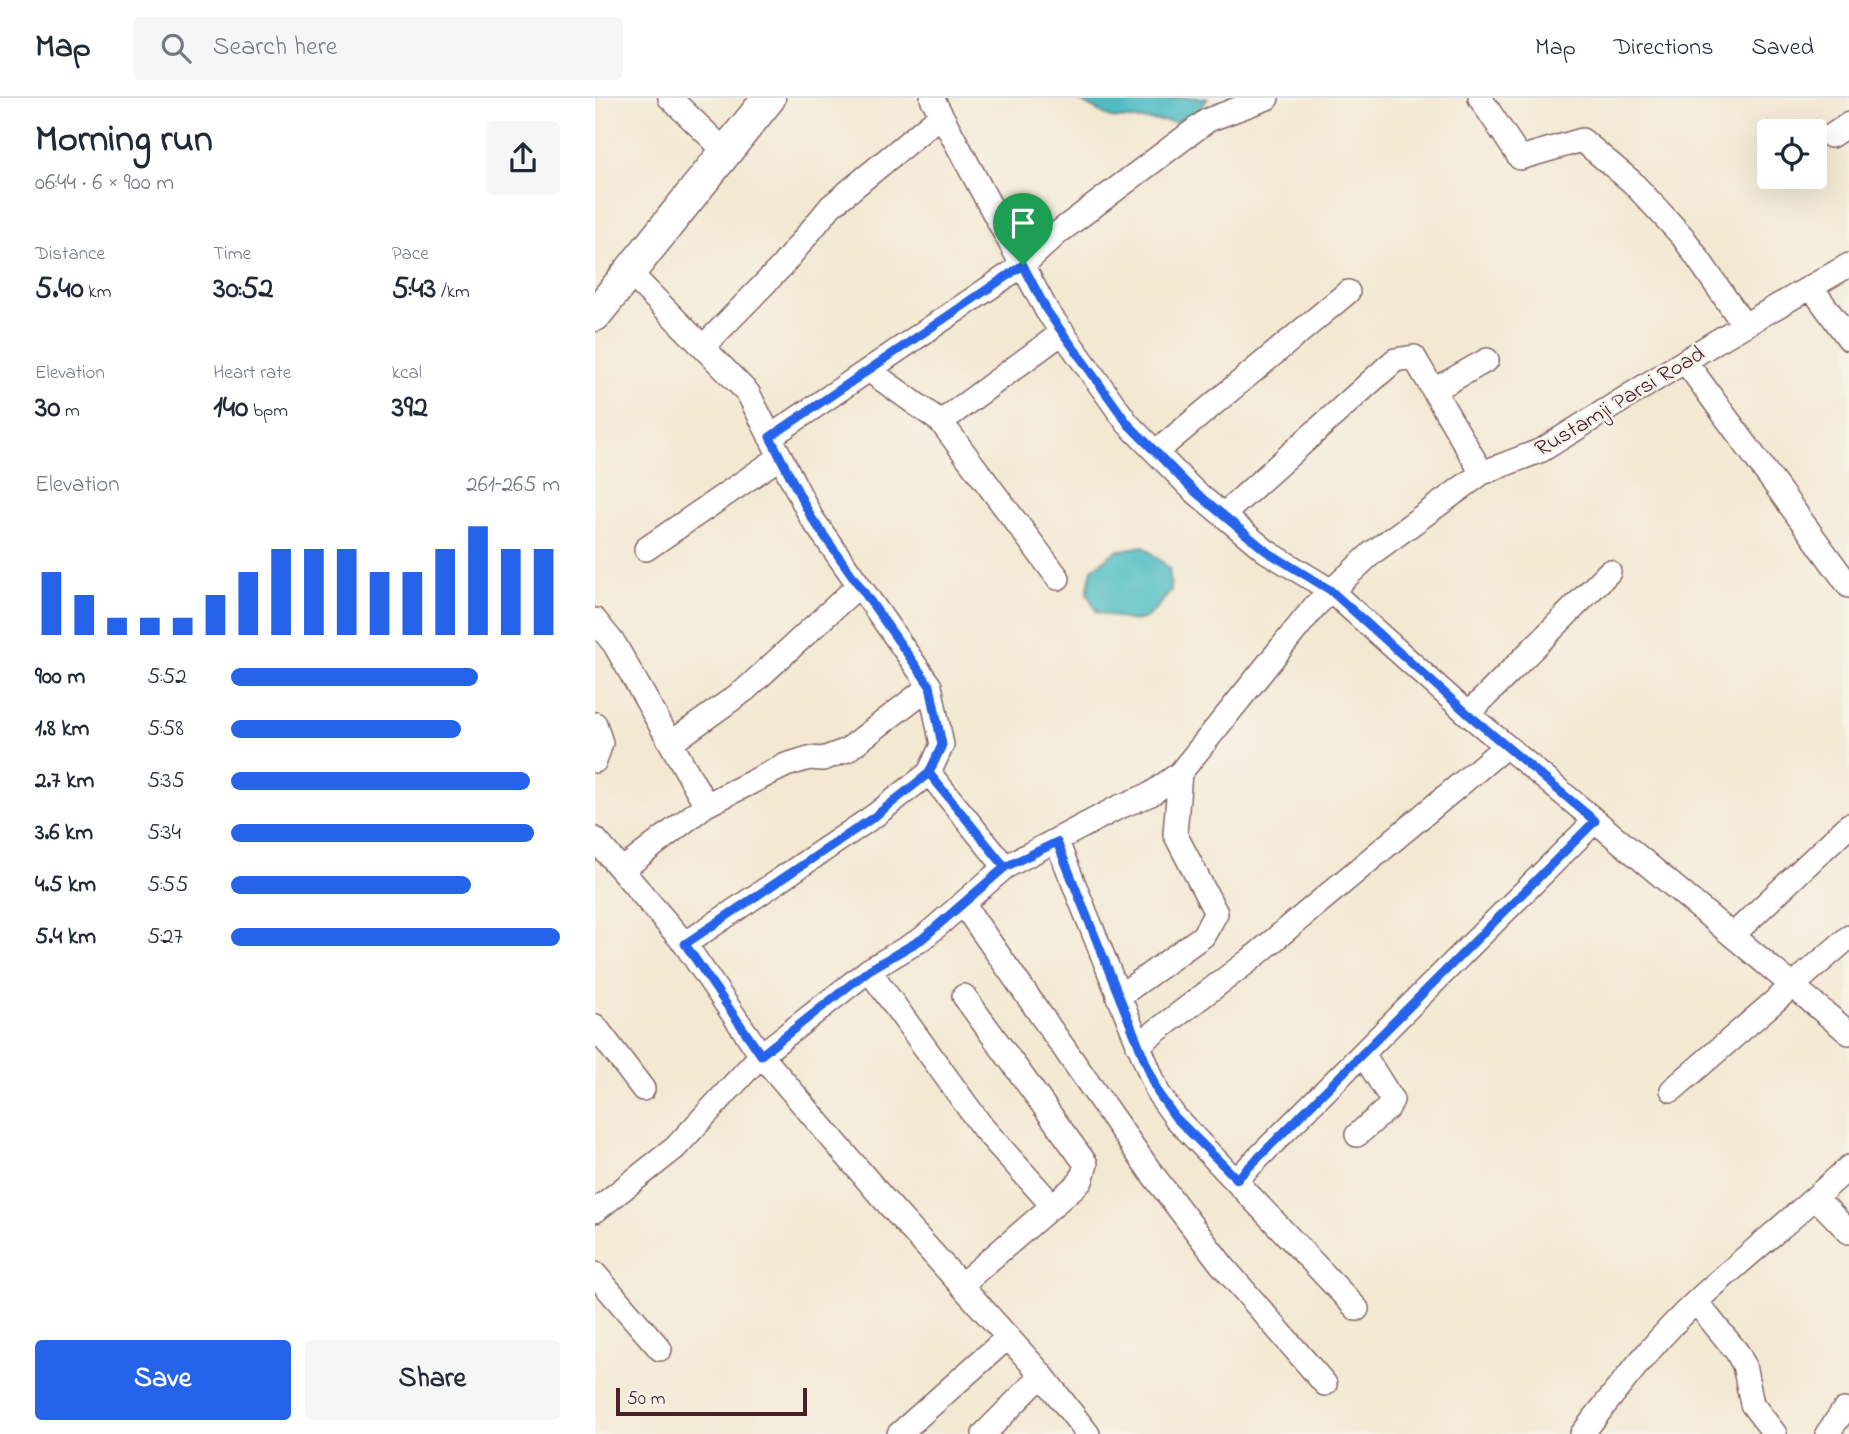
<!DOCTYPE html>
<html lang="en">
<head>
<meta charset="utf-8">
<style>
	body { margin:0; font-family:"Indie Flower",sans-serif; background:#f6f6f7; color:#1f2937; height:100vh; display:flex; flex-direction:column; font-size:26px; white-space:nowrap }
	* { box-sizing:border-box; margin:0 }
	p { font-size:23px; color:#747a83 }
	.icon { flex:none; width:38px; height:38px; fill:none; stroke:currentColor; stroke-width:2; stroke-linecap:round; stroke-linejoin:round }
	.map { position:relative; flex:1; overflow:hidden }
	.drawer { display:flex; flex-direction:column; background:#fff; width:595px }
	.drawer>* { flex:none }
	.tools { position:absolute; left:1162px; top:21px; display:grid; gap:14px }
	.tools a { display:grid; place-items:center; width:70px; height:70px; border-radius:7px; background:#fff; box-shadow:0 7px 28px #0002; font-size:35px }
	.scale { position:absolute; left:21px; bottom:18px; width:191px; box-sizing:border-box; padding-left:7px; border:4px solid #4a1f2b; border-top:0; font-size:19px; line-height:24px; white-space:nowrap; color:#4a1f2b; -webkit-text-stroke:5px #f7f3e8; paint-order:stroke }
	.pin { position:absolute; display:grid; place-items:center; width:60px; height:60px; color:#fff; margin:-72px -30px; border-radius:50% 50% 50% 0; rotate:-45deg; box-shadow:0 0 7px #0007 }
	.pin .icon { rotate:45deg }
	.round { display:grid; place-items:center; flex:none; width:74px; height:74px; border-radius:7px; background:#f6f6f7 }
	.head { display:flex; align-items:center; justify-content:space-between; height:119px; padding:0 35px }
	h1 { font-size:38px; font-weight:800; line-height:52px }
	.figures { display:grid; grid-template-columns:repeat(3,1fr); gap:10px; height:119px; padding:7px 35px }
	.figures div { display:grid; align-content:center }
	.figures b { font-size:30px; font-weight:800 }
	.figures small { font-size:19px; font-weight:400 }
	.figures p { font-size:19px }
	.chart { height:196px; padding:14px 35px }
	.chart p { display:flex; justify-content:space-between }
	.chart svg { width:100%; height:126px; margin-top:7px; stroke:#2563eb; stroke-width:6 }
	.cta { display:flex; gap:14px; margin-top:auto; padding:14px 35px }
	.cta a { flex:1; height:80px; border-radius:7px; background:#2563eb; color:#fff; font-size:28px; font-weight:800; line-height:80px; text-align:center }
	.cta a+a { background:#f6f6f7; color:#1f2937 }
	ul { padding:0 35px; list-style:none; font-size:23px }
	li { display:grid; grid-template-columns:112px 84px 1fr; align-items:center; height:52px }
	li i { height:18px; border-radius:9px; background:#2563eb }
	header { display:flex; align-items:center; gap:42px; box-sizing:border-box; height:98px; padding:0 35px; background:#fff; border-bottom:2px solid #e0e1e3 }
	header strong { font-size:33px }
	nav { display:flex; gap:38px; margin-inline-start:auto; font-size:24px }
	.search { width:490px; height:63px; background:#f6f6f7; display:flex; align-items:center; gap:18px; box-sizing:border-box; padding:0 24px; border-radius:7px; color:#747a83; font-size:26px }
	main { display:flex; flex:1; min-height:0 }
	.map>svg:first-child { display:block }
	.water { fill:#4ebdc3; stroke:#4c6e77; stroke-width:2 }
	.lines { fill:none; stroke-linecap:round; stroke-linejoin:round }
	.street-casing { stroke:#856666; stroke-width:26 }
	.secondary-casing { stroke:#856666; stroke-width:35 }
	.street { stroke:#fff; stroke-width:23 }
	.secondary { stroke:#fff; stroke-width:32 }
	.route-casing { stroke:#fff; stroke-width:14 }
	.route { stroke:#2563eb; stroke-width:9 }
	.labels { text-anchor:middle; stroke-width:5; stroke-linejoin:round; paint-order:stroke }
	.street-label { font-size:23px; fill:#4a1f2b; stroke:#f7f3e8 }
</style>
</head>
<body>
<header>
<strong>Map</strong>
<div class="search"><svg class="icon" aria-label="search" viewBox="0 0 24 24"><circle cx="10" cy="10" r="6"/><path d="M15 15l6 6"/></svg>Search here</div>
<nav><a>Map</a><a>Directions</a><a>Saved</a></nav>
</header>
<main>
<section class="drawer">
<div class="head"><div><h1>Morning run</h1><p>06:44 · 6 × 900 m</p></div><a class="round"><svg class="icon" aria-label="share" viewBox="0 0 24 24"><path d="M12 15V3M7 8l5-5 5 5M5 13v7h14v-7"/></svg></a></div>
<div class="figures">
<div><p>Distance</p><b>5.40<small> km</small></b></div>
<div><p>Time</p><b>30:52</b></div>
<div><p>Pace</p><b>5:43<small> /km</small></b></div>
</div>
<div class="figures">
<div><p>Elevation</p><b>30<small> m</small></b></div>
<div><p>Heart rate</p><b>140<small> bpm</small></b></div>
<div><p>kcal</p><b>392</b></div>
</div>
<div class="chart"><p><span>Elevation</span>261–265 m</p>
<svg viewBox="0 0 160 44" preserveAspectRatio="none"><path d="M5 44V22M15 44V30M25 44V38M35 44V38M45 44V38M55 44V30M65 44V22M75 44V14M85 44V14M95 44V14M105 44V22M115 44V22M125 44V14M135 44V6M145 44V14M155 44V14"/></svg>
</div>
<ul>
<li><b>900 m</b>5:52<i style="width:75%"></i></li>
<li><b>1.8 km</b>5:58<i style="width:70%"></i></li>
<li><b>2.7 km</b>5:35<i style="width:91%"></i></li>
<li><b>3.6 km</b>5:34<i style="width:92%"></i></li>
<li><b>4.5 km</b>5:55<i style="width:73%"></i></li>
<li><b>5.4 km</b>5:27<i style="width:100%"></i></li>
</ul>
<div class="cta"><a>Save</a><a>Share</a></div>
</section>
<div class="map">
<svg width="1254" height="1336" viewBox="0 0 1254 1336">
	<rect width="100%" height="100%" fill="#f7f3e8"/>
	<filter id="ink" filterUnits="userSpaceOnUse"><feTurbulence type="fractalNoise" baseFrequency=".0143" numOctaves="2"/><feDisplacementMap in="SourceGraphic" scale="14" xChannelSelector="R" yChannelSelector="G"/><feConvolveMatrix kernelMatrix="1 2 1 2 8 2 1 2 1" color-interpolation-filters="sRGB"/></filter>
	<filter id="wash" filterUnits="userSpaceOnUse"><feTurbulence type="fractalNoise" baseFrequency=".00686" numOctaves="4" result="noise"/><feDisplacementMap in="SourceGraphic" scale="28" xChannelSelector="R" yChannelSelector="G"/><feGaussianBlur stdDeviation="1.57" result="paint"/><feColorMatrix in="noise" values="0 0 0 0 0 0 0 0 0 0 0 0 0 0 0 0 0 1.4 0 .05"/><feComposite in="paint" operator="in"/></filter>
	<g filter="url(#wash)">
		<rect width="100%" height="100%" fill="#f3e9d3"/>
		<path class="water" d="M480 0H613L607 9 582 24 516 20Z
			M548 448 574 470 576 492C548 530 546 526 502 514L492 495 497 471 521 453Z"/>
	</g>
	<g filter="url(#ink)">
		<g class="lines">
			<g class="street-casing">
				<path id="street" d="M75 0 130 53
					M337 0 452 213 533 326 598 392 671 453 735 492 873 616 1254 935
					M885 0 925 60 987 42 1037 84 1088 139 1149 227
					M1236 38 1254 26
					M34 174 153 295 216 419 335 588 347 647 334 675 279 718 90 846
					M1216 189 1254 241
					M108 249 186 169 236 108 346 17
					M1090 263 1254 488
					M275 273 346 324 463 480
					M839 292 892 262
					M346 324 468 234
					M175 339 428 167 464 134 613 22 672 0
					M561 354 753 194
					M628 417 800 262 819 259 887 375
					M51 451 185 359
					M0 522 20 547 111 707 27 772
					M873 616 1014 474
					M0 626 6 645 0 663
					M76 645 150 592 264 487
					M334 675 410 769
					M111 707 191 667 214 660 228 661 252 652 335 588
					M0 741 90 846 166 957 286 1098 447 1277 493 1336
					M462 744 563 995 580 1019 762 1211
					M368 806 555 1073 627 1167 730 1286
					M1138 837 1254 727
					M274 872 388 1030 458 1108
					M523 899 608 838 621 815 580 736 585 675
					M0 928 48 991
					M543 947 655 862 911 648
					M1077 992 1254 839
					M762 1037 793 1010 797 1002 768 956
					M642 1081 1000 723
					M1221 1100 1254 1134
					M0 1113 80 1050 166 957 274 872 327 841 410 769 522 710 556 696 585 675 720 508 777 455 887 375 947 352 1122 243 1254 167
					M0 1176 65 1251
					M367 1186 486 1083 491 1066 369 898
					M1101 1204 1142 1254 1149 1267 1157 1306 1180 1336
					M304 1336 413 1239
					M389 1336 447 1277
					M987 1336C1024 1289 1061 1240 1106 1199 1154 1155 1206 1114 1254 1069
					M1232 1336 1249 1312"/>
			</g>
			<g class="secondary-casing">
				<path id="secondary" d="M0 217 174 0"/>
			</g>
			<use href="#street" class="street"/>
			<use href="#secondary" class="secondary"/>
		</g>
	</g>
	<g class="lines" filter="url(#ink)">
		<g class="route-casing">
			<path id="route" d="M428 167 175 339 216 419 335 588 347 647 334 675 410 769 327 841 274 872 166 957 90 846 279 719 334 675 410 769 462 744 563 995 580 1019 642 1081 1000 723 873 616 735 492 671 453 598 392 533 326 452 213 428 167"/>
		</g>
		<use href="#route" class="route"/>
	</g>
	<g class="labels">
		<g class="street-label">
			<text transform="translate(1024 302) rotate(-31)" y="8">Rustamji Parsi Road</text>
		</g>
	</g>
</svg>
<div class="tools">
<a><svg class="icon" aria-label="locate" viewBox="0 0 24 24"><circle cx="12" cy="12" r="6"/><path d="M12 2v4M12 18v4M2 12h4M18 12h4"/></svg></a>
</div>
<div class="scale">50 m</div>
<div class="pin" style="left:428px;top:167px;background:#1e9e55"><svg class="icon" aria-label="arrive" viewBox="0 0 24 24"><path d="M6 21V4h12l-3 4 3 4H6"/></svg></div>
</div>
</main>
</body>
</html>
